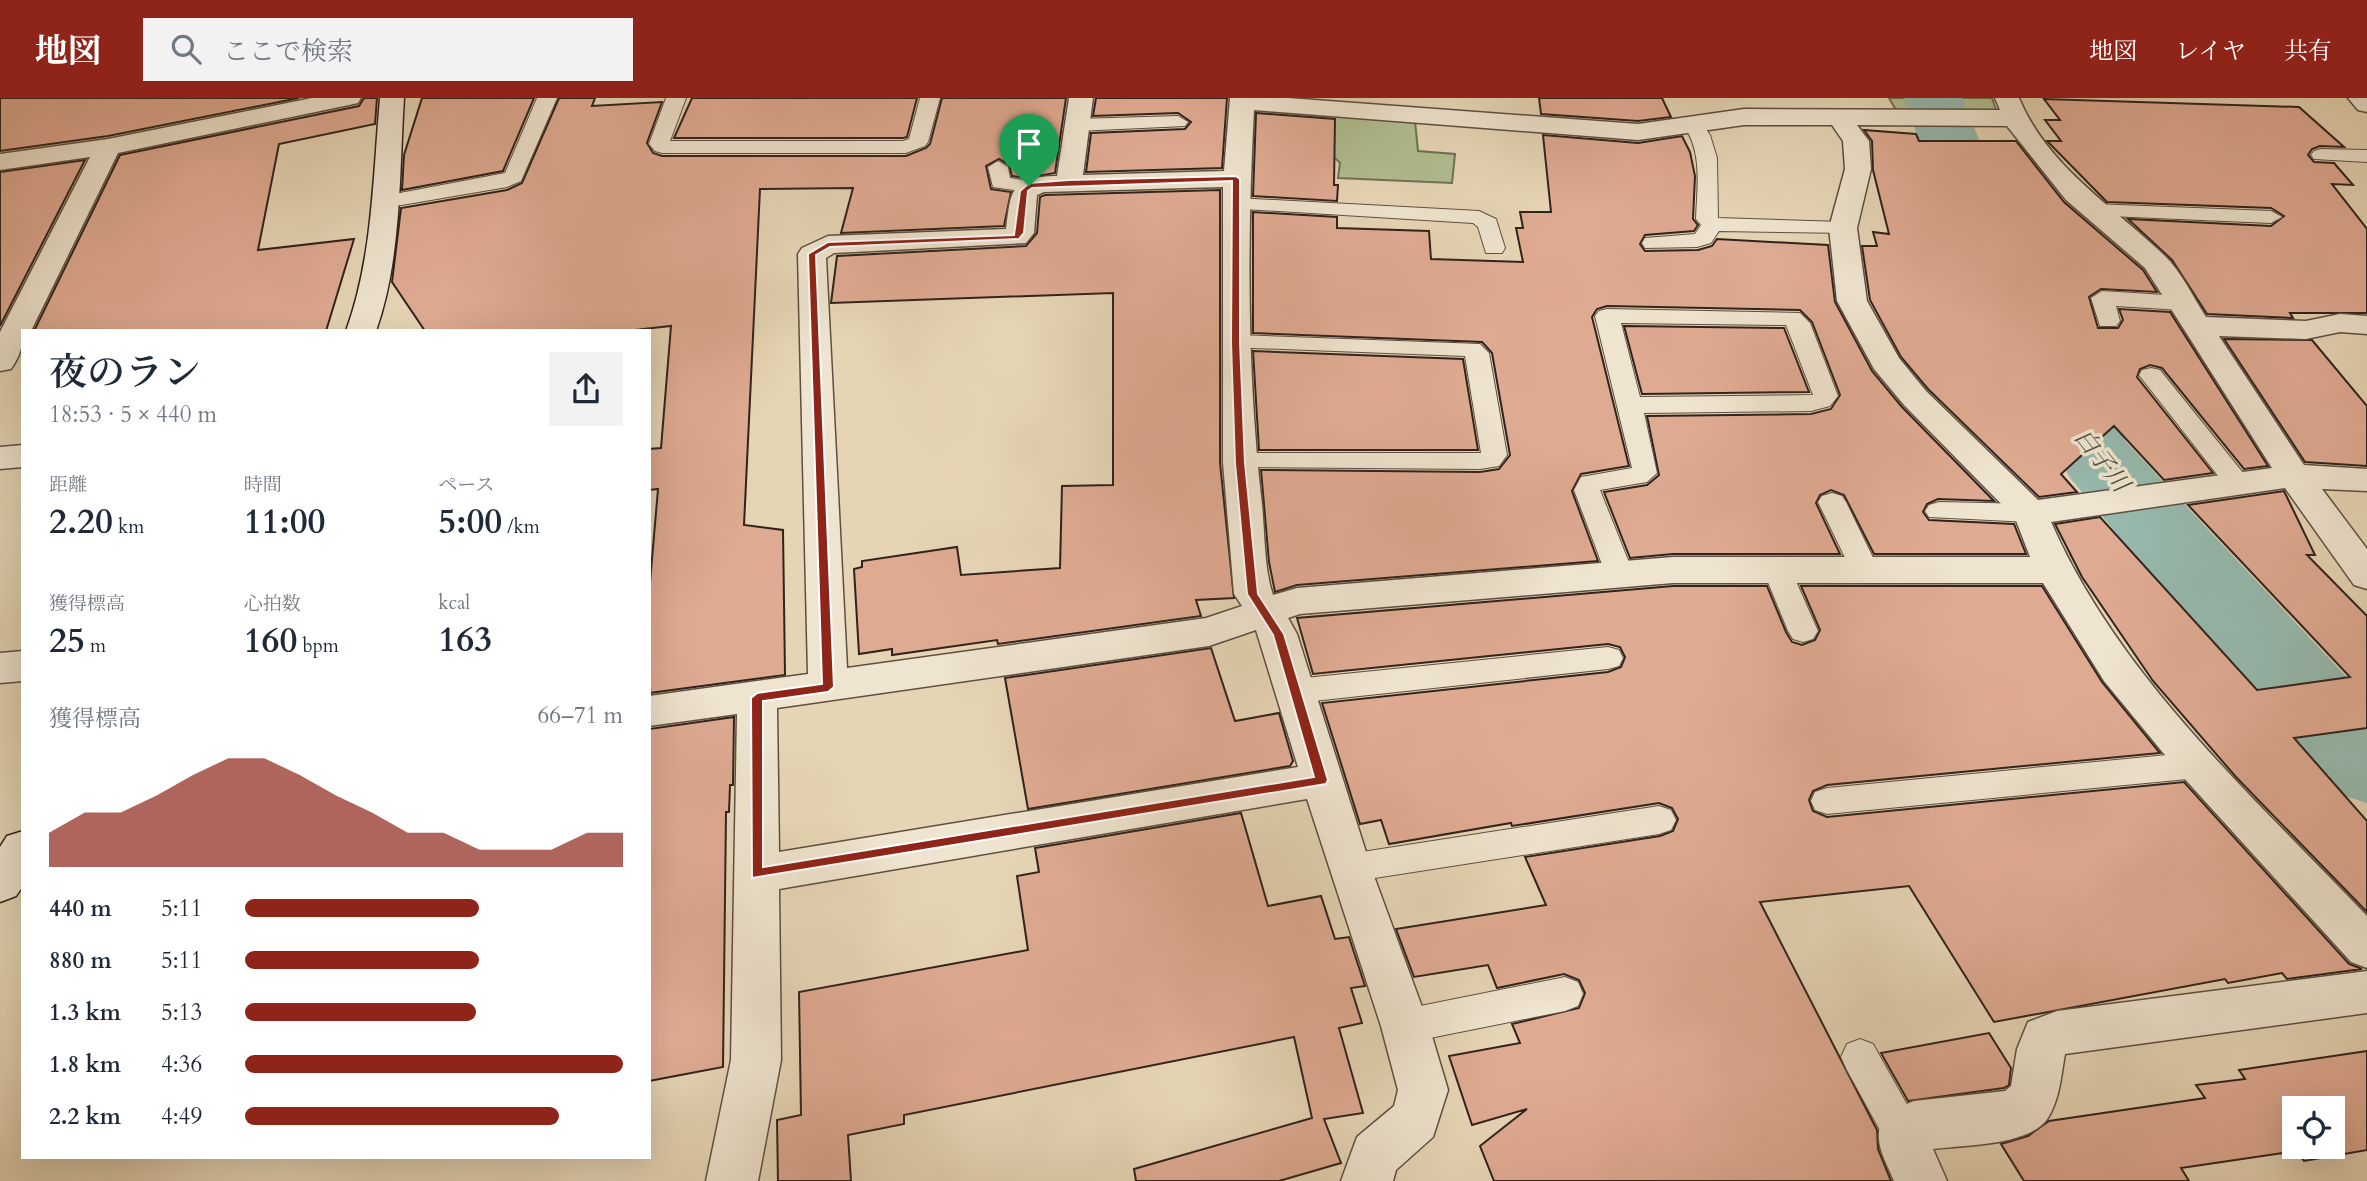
<!DOCTYPE html>
<html lang="ja">
<head>
<meta charset="utf-8">
<style>
	body { margin:0; font-family:Cardo,"Noto Serif JP",serif; background:#f2f2f3; color:#1f2937; height:100vh; display:flex; flex-direction:column; font-size:26px; white-space:nowrap }
	* { box-sizing:border-box; margin:0 }
	p { font-size:23px; color:#747a83 }
	.icon { flex:none; width:38px; height:38px; fill:none; stroke:currentColor; stroke-width:2; stroke-linecap:round; stroke-linejoin:round }
	.map { position:relative; flex:1; overflow:hidden }
	.panel { position:absolute; left:21px; top:231px; width:630px; height:830px; display:flex; flex-direction:column; background:#fff; border-radius:0px; box-shadow:0 7px 28px #0002 }
	.panel>* { flex:none }
	.tools { position:absolute; left:2282px; top:998px; display:grid; gap:14px }
	.tools a { display:grid; place-items:center; width:63px; height:63px; border-radius:0px; background:#fff; box-shadow:0 7px 28px #0002; font-size:35px }
	.pin { position:absolute; display:grid; place-items:center; width:60px; height:60px; color:#fff; margin:-72px -30px; border-radius:50% 50% 50% 0; rotate:-45deg; box-shadow:0 0 7px #0007 }
	.pin .icon { rotate:45deg }
	.round { display:grid; place-items:center; flex:none; width:74px; height:74px; border-radius:0px; background:#f2f2f3 }
	.summary { display:flex; align-items:center; justify-content:space-between; height:119px; padding:0 28px }
	h1 { font-size:38px; font-weight:600; line-height:52px }
	.figures { display:grid; grid-template-columns:repeat(3,1fr); gap:10px; height:119px; padding:7px 28px }
	.figures div { display:grid; align-content:center }
	.figures b { font-size:35px; font-weight:600 }
	.figures small { font-size:19px; font-weight:400 }
	.figures p { font-size:19px }
	.chart { height:196px; padding:14px 28px }
	.chart p { display:flex; justify-content:space-between }
	.chart svg { width:100%; height:126px; margin-top:7px; fill:#8f2418; opacity:.7 }
	ul { padding:0 28px; list-style:none; font-size:23px }
	li { display:grid; grid-template-columns:112px 84px 1fr; align-items:center; height:52px }
	li i { height:18px; border-radius:9px; background:#8f2418 }
	header { display:flex; align-items:center; gap:42px; box-sizing:border-box; height:98px; padding:0 35px; background:#8f2418; color:#fff }
	header strong { font-size:33px }
	nav { display:flex; gap:38px; margin-inline-start:auto; font-size:24px }
	.search { width:490px; height:63px; background:#f2f2f3; display:flex; align-items:center; gap:18px; box-sizing:border-box; padding:0 24px; border-radius:0px; color:#747a83; font-size:26px }
	.map>svg:first-child { display:block }
	.green { fill:#b1be90; stroke:#707056; stroke-width:2 }
	.lines { fill:none; stroke-linecap:round; stroke-linejoin:round }
	.river { fill:#96b9ad; fill-rule:evenodd }
	.building { fill:#dfaa92; stroke:#30221c; stroke-width:2; fill-rule:evenodd }
	.lane-casing { stroke:#5e4f42; stroke-width:2 }
	.street-casing { stroke:#5e4f42; stroke-width:3 }
	.secondary-casing { stroke:#30221c; stroke-width:3 }
	.lane { fill:#efe4cf; fill-rule:evenodd }
	.street { fill:#efe4cf; fill-rule:evenodd }
	.secondary { fill:#efe4cf; fill-rule:evenodd }
	.route { fill:#8f2418; stroke:#fff; stroke-width:2; fill-rule:evenodd }
	.labels { text-anchor:middle; stroke-width:7; stroke-linejoin:round; paint-order:stroke }
	.water-label { font-size:24px; font-style:italic; fill:#4f4f48; stroke:#efe4cf }
</style>
</head>
<body>
<header>
<strong>地図</strong>
<div class="search"><svg class="icon" aria-label="search" viewBox="0 0 24 24"><circle cx="10" cy="10" r="6"/><path d="M15 15l6 6"/></svg>ここで検索</div>
<nav><a>地図</a><a>レイヤ</a><a>共有</a></nav>
</header>
<div class="map">
<svg width="2367" height="1083" viewBox="0 0 2367 1083">
	<rect width="100%" height="100%" fill="#e6d5b5"/>
	<filter id="stains"><feTurbulence type="fractalNoise" baseFrequency=".00286" numOctaves="4"/><feColorMatrix values="0 0 0 0 .2 0 0 0 0 .09 0 0 0 0 .02 0 0 0 .5 -.17"/></filter>
	<radialGradient id="worn" r=".72"><stop offset=".6" stop-color="#630" stop-opacity="0"/><stop offset="1" stop-color="#630" stop-opacity=".3"/></radialGradient>
	<path class="green" d="M1889 0H1992L1996 12H1896Z
		M1266 10 1415 23 1418 53 1455 56 1452 85 1338 80 1340 65C1321 43 1277 45 1251 44L1253 13Z"/>
	<g class="lines">
		<path class="river" d="M1904 0H1962L2071 264 2127 345 2367 601V705L2332 694 2071 381 1997 265Z"/>
	</g>
	<path class="building" d="M0 0H299L108 38 0 53Z
		M364 0H377L375 26 279 46 258 152 354 141 326 233H34L120 57 359 8Z
		M422 0H534L503 73 402 92 404 57Z
		M559 0H595L592 8 662 4 647 45 653 55 662 58H906L926 50 930 46 942 0H1066L1055 75 1026 80 1012 78 1009 67 999 61 986 68 991 91 1011 94 1004 128 841 135 853 90 760 91 744 427 783 432 785 577 649 595V496L658 391 649 392V351L661 350 671 228 626 233H425L392 184 401 110 507 92 522 85Z
		M692 0H917L907 39 903 40H674Z
		M1096 0H1227L1222 70 1086 74 1091 35 1185 31 1191 24 1178 15 1093 18Z
		M1539 0H1662L1671 19 1638 23 1541 16Z
		M2044 1 2299 9 2344 49 2320 48 2312 51 2308 57 2314 64 2334 65 2353 87 2332 86 2367 131V215H2290L2293 220 2207 216 2172 162 2128 121 2271 128 2284 118 2271 110 2107 104 2047 43H2061L2045 22H2060Z
		M1256 15 1335 21 1334 87H1338L1337 103 1253 98Z
		M1864 32 1916 36 1919 43H2016L2064 104 2143 172 2157 194 2101 191 2089 199 2098 230H2118L2123 222 2119 211 2170 214 2268 368 2244 371 2162 270 2150 267 2140 271 2137 279 2213 375 2164 382 2114 328 2061 376 2077 394 2039 399 1928 291 1901 259 1870 202 1862 148H1877L1873 134 1889 136 1873 72 1872 43Z
		M1543 37 1638 45 1682 38 1690 54 1695 78 1693 121 1698 127 1694 133 1645 137 1640 146 1645 153 1698 152 1712 148 1717 141 1828 147 1835 204 1872 273 1902 309 1994 403 1938 401 1927 406 1923 414 1929 422 2014 426 2026 456H1874L1844 397 1831 392 1820 397 1816 405 1840 456H1673L1630 460 1604 394 1647 387 1659 377 1647 318 1811 316 1831 311 1840 297 1812 224 1800 212 1607 208 1597 211 1592 219 1629 368 1581 376 1572 393 1598 463 1297 487 1275 494 1269 464 1261 372 1480 374 1499 371 1510 357 1492 255 1482 244 1253 235V114L1337 119V130L1429 133 1431 161 1523 164 1516 130H1523L1520 114H1551Z
		M85 62 0 228V74Z
		M1220 92V365L1234 500 1196 502 1201 518 998 546 997 542 892 557V551L859 556 854 471 862 469V463L957 449 961 477 1060 470 1062 388 1113 387V195L831 205 837 158 1026 148 1037 135 1040 99 1045 97Z
		M1624 228 1784 230 1809 294 1642 296Z
		M2224 241 2312 242 2367 308V368L2305 364Z
		M1253 253 1463 261 1478 352H1259Z
		M2284 393 2315 457H2307L2367 518V630L2294 640 2367 723V814L2236 679 2153 583 2082 479 2055 426 2100 419 2257 592 2350 579 2188 407Z
		M1673 488H1767L1786 534 1792 544 1802 547 1815 542 1820 532 1801 488H2042L2102 584 2160 655 1827 687 1813 693 1809 702 1813 713 1827 719 2184 684 2349 866 2362 871 2287 881 2282 875 2228 885 2225 881 1994 924 1909 788 1760 804 1877 1032 1878 1051 1891 1083H1494L1480 1048 1527 1011 1472 1027 1449 958 1520 945 1512 926 1579 910 1585 895 1579 882 1564 876 1497 890 1488 867 1414 879 1396 831 1546 807 1525 759 1660 738 1673 733 1678 721 1672 710 1659 705 1512 728 1511 725 1389 746 1381 722 1360 726 1322 605 1608 574 1621 569 1625 559 1620 549 1608 546 1313 576 1297 520Z
		M1211 550 1235 623 1279 615 1293 663 1290 668 1028 711 1005 580Z
		M734 619 733 687H730L729 714H726L723 969 649 983V631Z
		M1241 715 1268 808 1321 798 1335 841 1349 839 1365 888 1351 890 1362 925 1339 930 1363 1015 1324 1021 1341 1065 1279 1083H1136L1134 1071 1312 1020 1294 939 904 1017V1026L848 1037 851 1083H778L777 1022 801 1017 799 894 1028 852 1017 778 1039 774 1035 750Z
		M1989 935 2011 970 2009 987 2004 990 1908 1003 1881 955Z
		M2367 953V1052L2304 1063 2297 1053 2181 1070 2189 1083H2024L2001 1046 2028 1038 2049 1023 2205 1000 2196 987 2245 981 2239 972ZM2294 1010H2333V1048H2294Z"/>
	<g class="lines">
		<g class="lane-casing">
			<path id="lane" d="M537 0H557L521 83 507 89 384 110 373 104 384 98 505 75Z
				M666 0H686L670 43H903L909 41 920 0H940L928 44 925 48 906 55H662L655 53 649 46Z
				M1178 18 1188 24 1185 28 1077 33 1067 27 1077 21Z
				M1694 22 1701 24 1710 37 1717 60 1718 120 1843 124 1851 125 1854 130 1851 135 1719 133 1711 145 1697 149 1645 150 1642 145 1645 140 1695 136 1701 127 1696 121C1697 90 1703 55 1684 28Z
				M2321 51 2367 52V64L2314 61 2311 57 2314 53Z
				M998 63 1008 69 1010 80 1036 84 1039 88 1029 94 993 89 988 69Z
				M1235 100 1479 113 1496 121 1505 150 1502 155H1486L1478 129 1473 125 1228 110 1224 106 1228 102Z
				M2094 106 2271 113 2282 119 2271 125 2086 117 2083 112 2086 107Z
				M2102 193 2181 198 2189 200 2193 205 2189 210 2181 212 2116 208 2120 223 2116 228H2100L2091 200Z
				M1607 211 1800 215 1810 225 1838 298 1830 308 1811 313 1644 315 1657 375 1647 384 1600 392 1634 477 1630 484 1620 487 1610 484 1606 477 1574 392 1581 379 1632 370 1595 218 1599 213ZM1621 225 1786 227 1813 297 1640 299Z
				M1236 237 1480 246 1489 255 1507 357 1499 368 1480 371 1231 369 1227 363 1231 357 1240 355H1481L1465 258 1228 249 1224 244 1228 239Z
				M2151 270 2160 272 2248 381 2252 387 2248 393 2239 396 2230 393 2139 277 2142 272Z
				M1832 395 1842 398 1846 404 1879 472 1875 479 1865 482 1855 479 1851 472 1818 404 1822 398Z
				M1939 404 2030 406 2040 409 2044 415 2040 421 2030 424 1929 419 1925 413 1929 407Z
				M1777 462 1787 465 1791 472 1818 533 1813 541 1803 544 1793 541 1788 533 1763 472 1767 465Z
				M1608 549 1619 552 1623 560 1619 568 1608 571 1295 605 1284 601 1280 593 1284 585 1295 581Z
				M2198 654 2209 658 2214 667 2209 676 2198 680 1827 716 1815 712 1811 703 1815 694 1827 690Z
				M1659 708 1671 712 1676 722 1671 732 1659 736 1349 784 1337 780 1332 770 1337 760 1349 756Z
				M1565 879 1578 884 1583 896 1578 908 1565 913 1405 945 1392 940 1386 928 1392 916 1405 911Z
				M1860 941 1873 946 1922 1033 1916 1047 1902 1052 1888 1047 1847 972 1841 959 1847 946Z"/>
		</g>
		<g class="street-casing">
			<path id="street" d="M312 0H361L358 5 349 7 118 55 31 233H23C23 248 20 258 11 271L0 273V234L90 59 0 72V56L108 41Z
				M1069 0H1093L1083 77 1224 73 1230 0H1288L1638 26 1744 11 2000 12 1995 0H2019C2047 68 2113 108 2164 157 2181 173 2193 199 2206 219L2306 223 2340 216 2367 218V236L2340 234 2306 241 2219 238 2304 367 2367 371V393L2322 391 2367 451V491L2354 487 2285 390 2051 424C2119 579 2252 697 2367 818V870L2351 864 2183 679 2104 583 2043 485H1673L1300 516 1288 520 1297 536 1371 770 1429 928 1448 992 1433 1039 1396 1072 1393 1083H1341L1357 1039 1394 1008 1398 992 1381 928 1307 701 779 791 781 962 758 1083H706L731 962 737 616 649 628V598L808 576 798 156 802 150 828 138 1006 131C1011 90 1011 79 1057 78ZM1254 12 1638 42 1744 27H1832L1843 43 1845 71 1829 130 1837 203 1874 271 1904 307 2015 420 2030 459H1673L1297 490 1273 497C1264 471 1265 436 1262 407 1247 277 1247 143 1254 12ZM1857 27 2007 28 2066 102 2145 170 2272 370 2038 402 1926 293 1899 260 1867 203 1857 130 1871 71 1869 43ZM1223 89V365L1234 496 1242 508 1206 520 847 570 826 160 834 155 1026 145 1034 135 1037 97 1044 94ZM1256 532 1298 669 779 754 777 610 1209 548Z
				M2348 0H2367V14L2358 12Z
				M23 347V369L0 371V349Z
				M23 553V583L0 585V555Z
				M2367 873V915L2065 956C2061 978 2060 1000 2048 1020 2030 1048 1963 1047 1933 1051L1947 1083H1894C1883 1057 1872 1044 1884 1015L1914 1003 2005 993 2011 988 2017 951 2028 924 2057 913Z"/>
		</g>
		<g class="secondary-casing">
			<path id="secondary" d="M380 0H404C399 78 402 159 376 233H346C373 159 373 78 380 0Z
				M23 733V788L16 798 0 804V749L7 738Z"/>
		</g>
		<use href="#lane" class="lane"/>
		<use href="#street" class="street"/>
		<use href="#secondary" class="secondary"/>
	</g>
	<path class="route" d="M1236 78 1240 81V244L1245 365 1258 496 1284 536 1328 682 1326 686 752 780 751 600 757 595 822 586 808 156 828 144 1014 137 1020 93 1029 85 1069 82ZM1232 83 1231 244 1235 365 1247 496 1273 537 1314 679 763 769V603L828 594 834 589 816 157 830 149 1019 141 1024 135 1028 93 1032 90Z"/>
	<g class="labels">
		<g class="water-label">
			<text transform="translate(2102 362) rotate(52)" y="8">白子川</text>
		</g>
	</g>
	<rect width="100%" height="100%" filter="url(#stains)"/>
	<rect width="100%" height="100%" fill="url(#worn)"/>
</svg>
<div class="tools">
<a><svg class="icon" aria-label="locate" viewBox="0 0 24 24"><circle cx="12" cy="12" r="6"/><path d="M12 2v4M12 18v4M2 12h4M18 12h4"/></svg></a>
</div>
<div class="pin" style="left:1029px;top:88px;background:#1e9e55"><svg class="icon" aria-label="arrive" viewBox="0 0 24 24"><path d="M6 21V4h12l-3 4 3 4H6"/></svg></div>
<section class="panel">
<div class="summary"><div><h1>夜のラン</h1><p>18:53 · 5 × 440 m</p></div><a class="round"><svg class="icon" aria-label="share" viewBox="0 0 24 24"><path d="M12 15V3M7 8l5-5 5 5M5 13v7h14v-7"/></svg></a></div>
<div class="figures">
<div><p>距離</p><b>2.20<small> km</small></b></div>
<div><p>時間</p><b>11:00</b></div>
<div><p>ペース</p><b>5:00<small> /km</small></b></div>
</div>
<div class="figures">
<div><p>獲得標高</p><b>25<small> m</small></b></div>
<div><p>心拍数</p><b>160<small> bpm</small></b></div>
<div><p>kcal</p><b>163</b></div>
</div>
<div class="chart"><p><span>獲得標高</span>66–71 m</p>
<svg viewBox="0 0 160 44" preserveAspectRatio="none"><path d="M0 44V32L10 25L20 25L30 19L40 12L50 6L60 6L70 12L80 19L90 25L100 32L110 32L120 38L130 38L140 38L150 32L160 32V44z"/></svg>
</div>
<ul>
<li><b>440 m</b>5:11<i style="width:62%"></i></li>
<li><b>880 m</b>5:11<i style="width:62%"></i></li>
<li><b>1.3 km</b>5:13<i style="width:61%"></i></li>
<li><b>1.8 km</b>4:36<i style="width:100%"></i></li>
<li><b>2.2 km</b>4:49<i style="width:83%"></i></li>
</ul>
</section>
</div>
</body>
</html>
